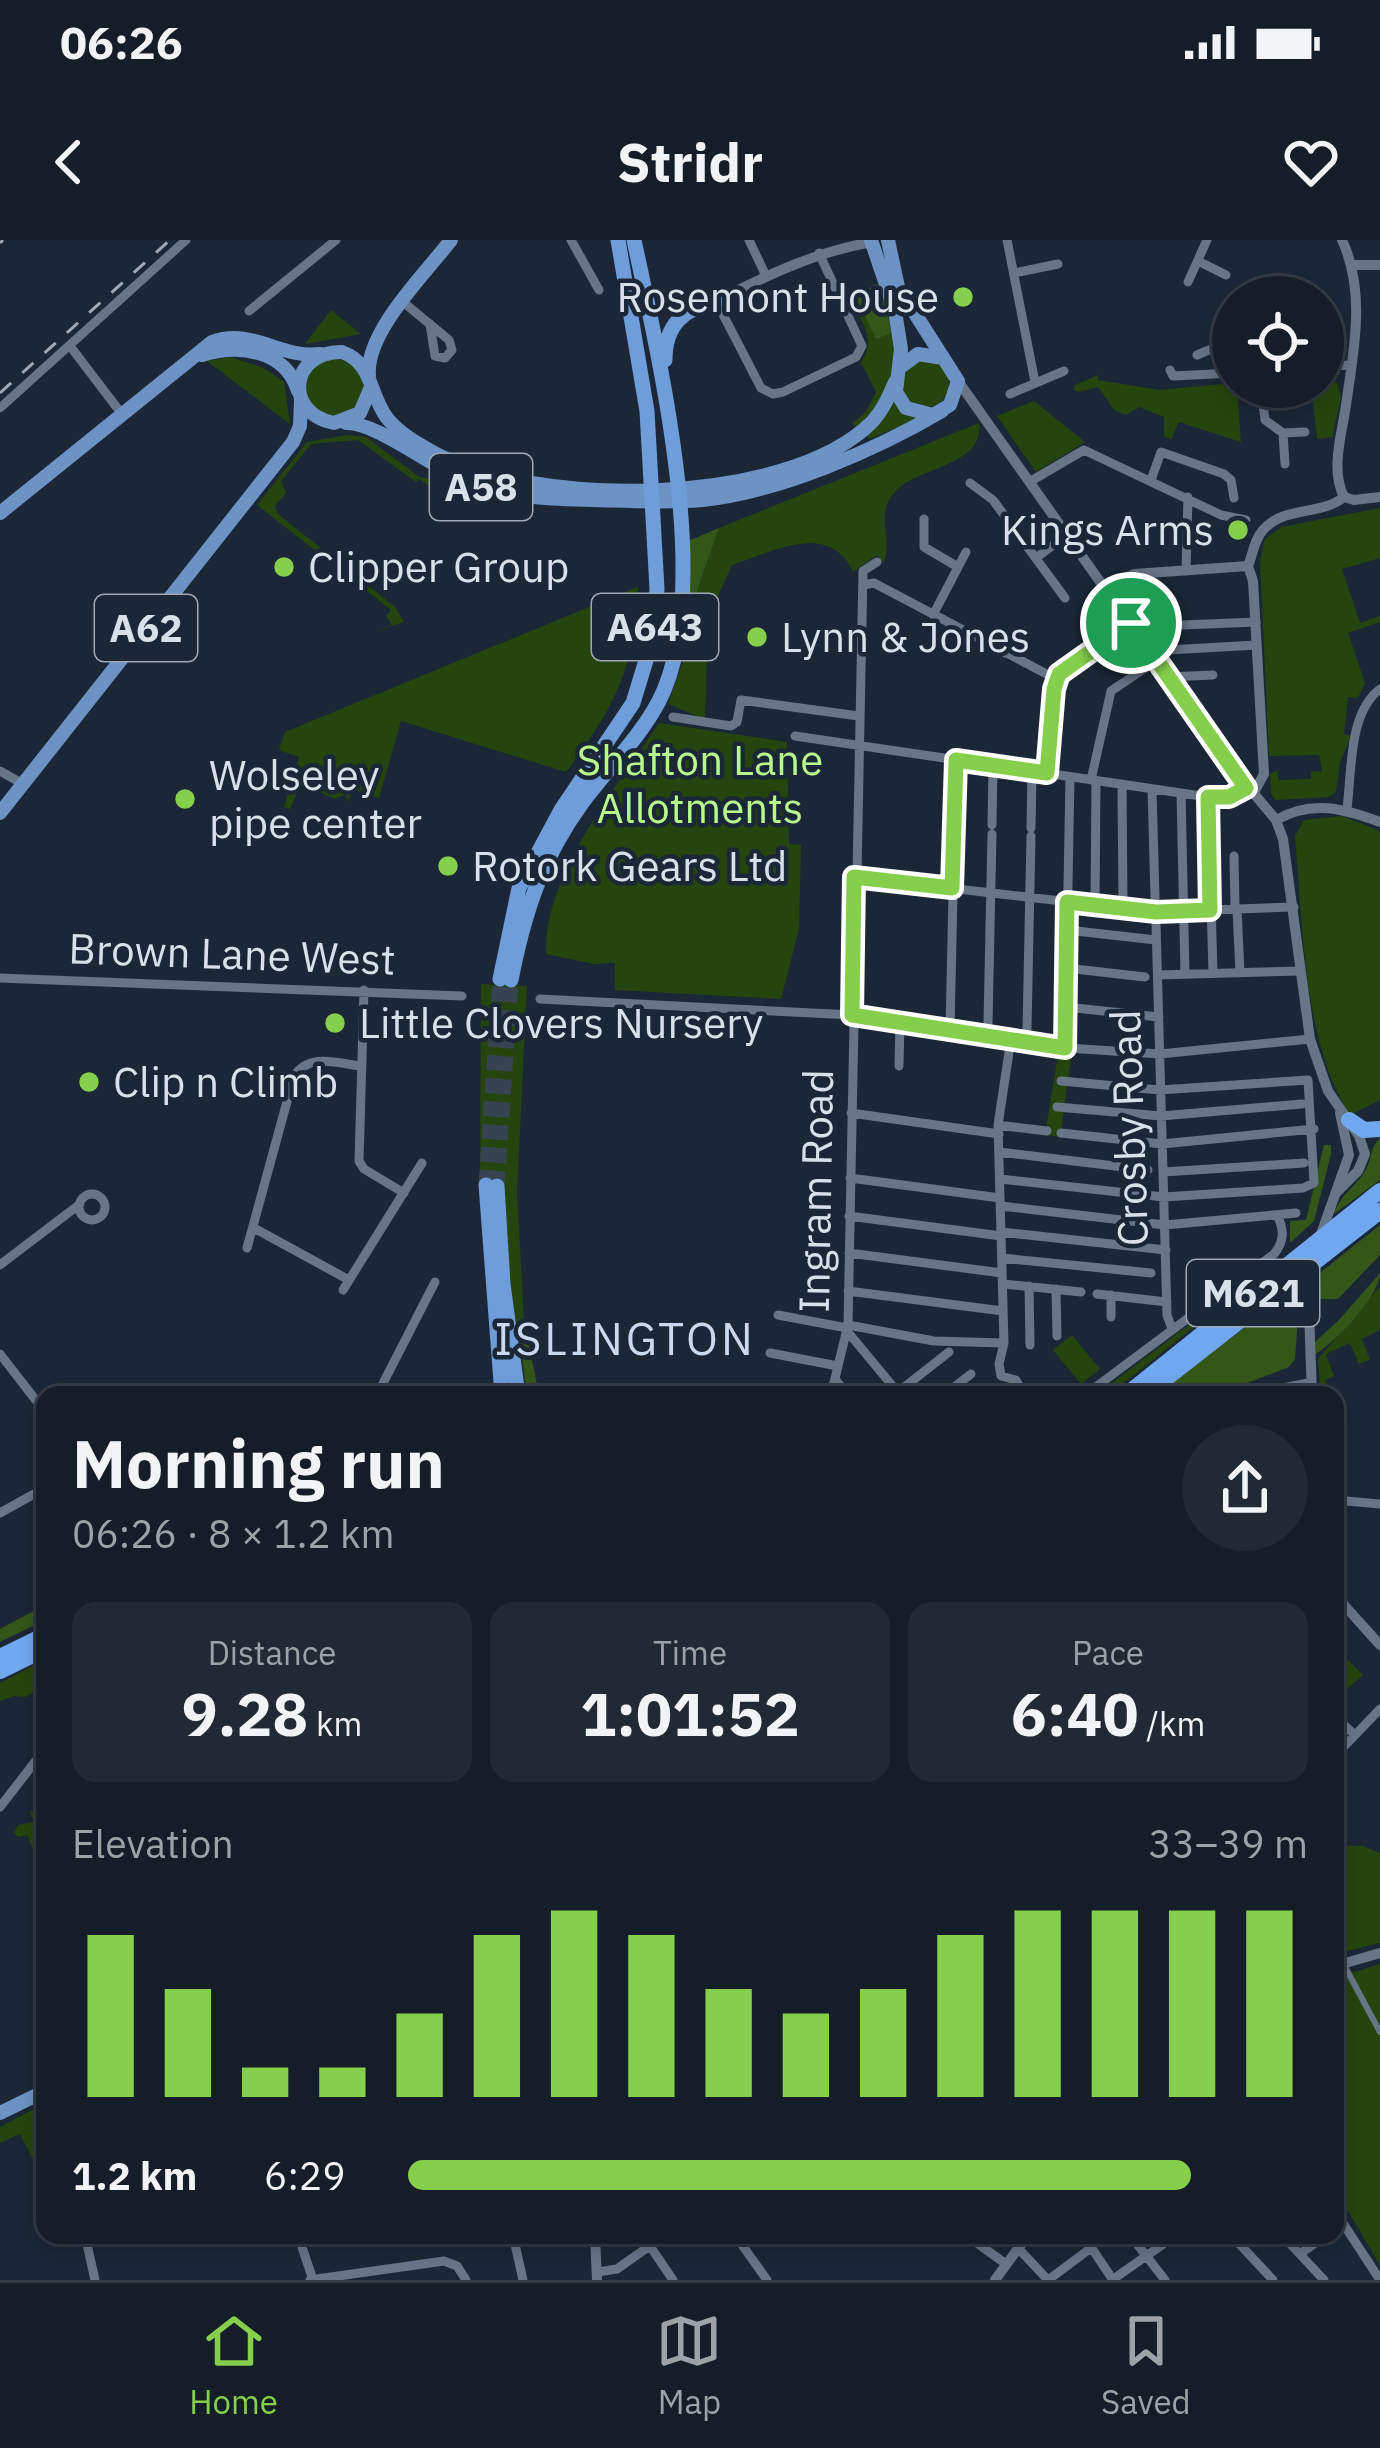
<!DOCTYPE html>
<html lang="en">
<head>
<meta charset="utf-8">
<style>
	body { margin:0; font-family:"IBM Plex Sans",sans-serif; background:#212a34; color:#f1f3f6; height:100vh; display:flex; flex-direction:column; font-size:45px; white-space:nowrap }
	* { box-sizing:border-box; margin:0 }
	p { font-size:39px; color:#9da2a8 }
	.icon { flex:none; width:66px; height:66px; fill:none; stroke:currentColor; stroke-width:2; stroke-linecap:round; stroke-linejoin:round }
	.map { position:relative; flex:1; overflow:hidden }
	.drawer { position:absolute; left:36px; top:1146px; width:1308px; height:858px; display:flex; flex-direction:column; background:#141d28; border-radius:24px; box-shadow:0 6px 18px #0003,0 0 0 3px #333b45 }
	.drawer>* { flex:none }
	.fabs { position:absolute; left:1212px; top:36px; display:grid; gap:24px }
	.fabs a { display:grid; place-items:center; width:132px; height:132px; border-radius:50%; background:#141d28; box-shadow:0 6px 18px #0003,0 0 0 3px #333b45; font-size:60px }
	.pin { position:absolute; display:grid; place-items:center; width:102px; height:102px; color:#fff; margin:-51px; border:6px solid #fff; border-radius:50%; box-shadow:0 3px 12px #0007 }
	.round { display:grid; place-items:center; flex:none; width:126px; height:126px; border-radius:63px; background:#212a34 }
	.headline { display:flex; align-items:center; justify-content:space-between; height:204px; padding:0 36px }
	h1 { font-size:66px; font-weight:700; line-height:90px }
	.metrics { display:grid; grid-template-columns:repeat(3,1fr); gap:18px; height:204px; padding:12px 36px }
	.metrics div { display:grid; align-content:center; border-radius:24px; background:#212a34; text-align:center }
	.metrics b { font-size:60px; font-weight:700 }
	.metrics small { font-size:33px; font-weight:400 }
	.metrics p { font-size:33px }
	.chart { height:336px; padding:24px 36px }
	.chart p { display:flex; justify-content:space-between }
	.chart svg { width:100%; height:216px; margin-top:12px; stroke:#85cf4d; stroke-width:6 }
	ul { padding:0 36px; list-style:none; font-size:39px }
	li { display:grid; grid-template-columns:192px 144px 1fr; align-items:center; height:90px }
	li i { height:30px; border-radius:15px; background:#85cf4d }
	.status { display:flex; justify-content:space-between; align-items:center; height:84px; padding:0 60px; background:#141d28; direction:ltr }
	.status svg { height:33px; fill:currentColor }
	header { display:flex; justify-content:space-between; align-items:center; height:156px; padding:0 36px; background:#141d28; font-size:54px; font-weight:700 }
	.dock { display:flex; justify-content:space-around; align-items:center; height:168px; border-top:3px solid #333b45; background:#141d28; font-size:33px; color:#9da2a8 }
	.dock a { display:grid; justify-items:center; gap:6px }
	.dock .active { color:#85cf4d }
	.map>svg:first-child { display:block }
	.green { fill:#26440e }
	.forest { fill:#345719 }
	.lines { fill:none; stroke-linecap:round; stroke-linejoin:round }
	.trunk-tunnel { stroke:#374351; stroke-width:15; stroke-dasharray:15 8; stroke-linecap:butt }
	.pedestrian { stroke:#687587; stroke-width:6 }
	.minor { stroke:#687587; stroke-width:9 }
	.tertiary { stroke:#687587; stroke-width:10 }
	.primary { stroke:#6d93c5; stroke-width:14 }
	.trunk { stroke:#6f9dda; stroke-width:15 }
	.motorway { stroke:#71a7ee; stroke-width:16 }
	.rail { stroke:#9fa8b3; stroke-width:3; stroke-dasharray:15 15; stroke-linecap:butt }
	.route-casing { stroke:#fff; stroke-width:24 }
	.route { stroke:#85cf4d; stroke-width:15 }
	.poi-dot { fill:#85cf4d; stroke:#1b2736; stroke-width:4.5 }
	.labels { text-anchor:middle; stroke-width:9; stroke-linejoin:round; paint-order:stroke }
	.shield { fill:#1b2736; stroke:#9fa8b4; stroke-width:3 }
	.shield-label { font-size:39px; font-weight:bold; fill:#d8e0ea }
	.poi-label { font-size:42px; fill:#d8e0ea; stroke:#1b2736; text-anchor:start }
	.park-label { font-size:42px; fill:#b8f98e; stroke:#1b2736 }
	.street-label { font-size:42px; fill:#d8e0ea; stroke:#1b2736 }
	.neighbourhood-label { font-size:45px; letter-spacing:3px; fill:#cad9ed; stroke:#1b2736 }
</style>
</head>
<body>
<div class="status"><b>06:26</b><svg viewBox="0 0 49 12"><path d="M0 12V9h3v3zM5 12V6h3v6zM10 12V3h3v9zM15 12V0h3v12zM26 1h20v11H26zM47 4h2v5h-2z"/></svg></div>
<header><svg class="icon" aria-label="back" viewBox="0 0 24 24"><path d="M15 5l-7 7 7 7"/></svg>Stridr<svg class="icon" aria-label="heart" viewBox="0 0 24 24"><path d="M12 20l-8-8c-3-5 5-10 8-4 3-6 11-1 8 4z"/></svg></header>
<div class="map">
<svg width="1380" height="2040" viewBox="0 0 1380 2040">
	<rect width="100%" height="100%" fill="#1b2736"/>
	<path class="green" d="M855 56 876 98 891 93C907 125 879 167 856 188L852 183 865 173 876 152 861 122C877 99 862 82 849 59Z
		M331 70 361 94 305 104Z
		M230 117 264 128 284 142 290 184 207 121Z
		M306 148a29 29 0 1 1 58 0a29 29 0 1 1-58 0Z
		M903 144a23 23 0 1 1 46 0a23 23 0 1 1-46 0Z
		M1098 135V140L1159 150 1233 143V147H1237L1241 202 1179 182 1171 199 1164 196V177L1139 167 1126 175 1114 170 1098 147 1079 152 1074 150 1075 145Z
		M1323 135 1337 143 1341 157 1332 197 1317 199 1313 162 1298 147H1323Z
		M895 158 917 179 869 199 865 194Z
		M1034 161 1085 202 1036 232 997 176Z
		M979 183C985 226 919 226 896 251 872 275 895 298 883 323L877 315 853 332C830 280 772 312 732 325L708 378 705 479 668 464 682 424 693 363 719 288Z
		M347 195 366 197 418 236 452 246 458 257 454 275 443 279 454 261 452 249 432 243 429 246 419 239 416 242 358 200 311 204 281 241 286 253 275 266 278 274 395 367 404 382 373 392 392 385 386 376 391 370 257 265 307 202Z
		M1380 268V318L1342 329 1360 383 1380 376V382L1348 393 1365 443 1358 458 1348 457 1344 494 1351 496 1340 522 1336 552 1329 557 1275 560 1271 554 1270 534 1277 530 1279 540 1311 539V532L1322 531 1319 515 1269 516 1260 320 1265 299 1281 287Z
		M638 347C635 429 614 468 566 532L401 481 379 558 353 550 347 562 346 554 335 559 301 544 290 569 284 567 299 517 279 510 285 492Z
		M659 483 787 502 789 604 801 605 799 689 781 759 615 750V723L594 724 546 714C544 633 617 547 659 483Z
		M1342 576 1380 591V860L1350 875C1303 804 1303 681 1295 596L1304 580Z
		M481 744 527 746 517 952 524 1080 519 1082 526 1149 508 1028 504 947 481 943 480 931Z
		M1059 809 1072 811 1060 897 1045 895Z
		M1380 1046V1090L1362 1099 1370 1120 1359 1124 1350 1103 1326 1114 1334 1136 1325 1140 1332 1155H1321L1318 1119Z
		M1227 1056 1229 1059 1109 1155H1096Z
		M1072 1095 1100 1129 1081 1144 1053 1110Z
		M1335 1407 1363 1435 1348 1448 1335 1437Z
		M45 1419V1446L25 1457 14 1456 0 1461V1443Z
		M45 1566V1638L27 1595 18 1597 14 1593 18 1585 34 1582 30 1572Z
		M1335 1605 1363 1606 1380 1613V1703L1335 1714Z
		M1380 1724V2025L1335 1949V1738Z
		M32 1870 41 1872 45 1880V1942L20 1894 0 1903V1887Z"/>
	<path class="forest" d="M877 44 886 64 891 93 876 99 855 56Z
		M719 288 693 363H689L686 302Z
		M1380 898V940L1334 974C1341 952 1360 945 1368 925 1373 913 1370 908 1380 898Z
		M1324 905H1331V914L1314 981 1290 1003V981L1306 980Z
		M1380 985V1015L1338 1059H1319L1321 1032Z
		M1380 1033C1380 1056 1334 1104 1314 1115V1103L1340 1079Z
		M1300 1047 1295 1119 1289 1127 1215 1155H1154Z
		M524 1080 539 1155 526 1149 519 1081Z
		M45 1365V1380L0 1402V1389Z"/>
	<g class="lines">
		<path class="trunk-tunnel" d="M486 945 500 739
			M497 946 511 740"/>
		<path class="pedestrian" d="M1344 1725 1380 1792"/>
		<path class="minor" d="M571 0 599 50
			M749 0 766 36
			M1007 0 1035 142
			M1200 22 1226 35
			M1014 33 1058 24
			M1188 42 1207 0
			M716 61 761 148 773 154 783 152 856 117 862 106 819 13
			M403 62 449 100 452 110 445 118 435 116 430 84
			M249 71 336 0
			M70 106 121 173
			M1197 115 1233 100
			M1323 127 1350 125
			M1170 130 1173 136 1233 133
			M1261 147 1265 180 1283 193 1285 224
			M1010 154 1064 131
			M0 168 186 0
			M1283 193 1305 192
			M1151 240 1161 212 1224 234 1231 240 1234 258
			M1031 241 1084 210 1221 275 1246 280
			M970 243 993 260 1065 358
			M924 279V307L958 327
			M1036 318 1068 294
			M1186 331 1188 257
			M863 345 874 343 1056 439
			M933 375 966 312
			M1133 387 1256 382
			M1150 411 1257 405
			M1005 413 1016 392
			M1168 437 1213 435
			M673 477 731 486 737 482 741 460 859 476
			M795 496 1208 557H1229L1246 548
			M0 531 23 544
			M1047 533 1054 449 1059 434 1131 383
			M1091 540 1111 451 1157 420
			M1122 544 1123 668
			M1152 549 1155 658
			M1181 553 1185 734
			M1208 557 1213 733
			M1347 568C1352 532 1348 473 1380 449
			M992 585 993 525
			M1031 588 1032 531
			M1234 616 1235 669
			M854 637 1156 672 1294 667
			M1095 665 1096 541
			M1237 669 1240 733
			M1156 684 1167 1075 1172 1089
			M1067 690 1156 700
			M1066 728 1145 737
			M1158 735 1301 731
			M0 738 462 756
			M364 750 359 921 364 929 404 953
			M540 759 852 775 1067 808 1160 814 1310 799
			M1066 767 1159 777
			M988 783 992 594
			M950 789 956 520
			M1027 789 1031 596
			M1011 799 998 885 1004 1103 999 1124 1001 1136 1016 1140 1019 1146
			M1065 808 1070 537
			M899 826 900 781
			M1057 867 1161 876 1302 864
			M851 873 999 894
			M998 885 1047 891
			M1061 893 1162 904 1314 889
			M999 912 1148 930
			M1163 932 1304 923
			M850 938 1000 958
			M1000 939 1164 957 1303 948 1314 943 1308 840 1160 850 1061 841
			M79 967a13 13 0 1 1 26 0a13 13 0 1 1-26 0Z
			M1001 966 1165 985 1296 973
			M849 976 1001 996
			M254 988 349 1040
			M1001 992 1166 1010
			M247 1008 294 836C310 813 336 823 361 826
			M849 1013 1002 1033
			M1002 1018 1151 1033
			M0 1025 80 964
			M1003 1044 1081 1052
			M1029 1046 1030 1105
			M1056 1049 1057 1096
			M343 1050 422 923
			M848 1051 1003 1071
			M1097 1054 1167 1062
			M778 1075 847 1088
			M1111 1077V1055
			M848 1085 934 1101 1004 1103
			M847 1091 900 1155
			M770 1113 838 1126
			M0 1114 45 1172
			M835 1139 848 1155
			M762 1151 784 1155
			M898 1152 949 1112
			M377 1155 435 1042
			M831 1155 848 1085 863 331 877 322
			M944 1155 971 1134
			M1085 1155 1274 1014C1285 1001 1284 989 1277 975
			M1335 1260 1380 1264
			M0 1273 45 1248
			M1335 1477 1355 1495
			M1335 1516 1380 1469
			M0 1567 45 1509
			M1335 1971 1380 2040
			M85 1995 95 2040
			M298 1995 313 2040
			M513 1995 523 2040
			M735 1995 767 2040
			M966 1995 1006 2024
			M1083 1995 1113 2040
			M1130 1995 1165 2040
			M1231 1995 1273 2040
			M1282 1995 1324 2040
			M650 2006 673 2040
			M1018 2008 1048 2040
			M1300 2014 1326 1995
			M598 2032 617 2029 665 1995
			M310 2040 444 2021 457 2026 466 2040
			M1048 2040 1091 2008
			M1112 2040 1176 1995"/>
		<path class="tertiary" d="M1342 0C1366 52 1354 109 1346 165 1342 194 1330 229 1344 257
			M1353 25H1380
			M716 61C768 35 815 12 872 2
			M958 141 1229 524 1276 580 1283 599 1310 799 1328 851 1359 896 1365 914 1358 931 1335 954
			M1344 257 1354 260 1380 257
			M1248 326 1253 341 1264 534 1253 554
			M1248 326C1253 314 1254 300 1263 290 1283 266 1321 276 1344 257
			M1106 348 1134 334 1248 326
			M1276 580C1312 559 1345 569 1380 582
			M1320 997 1349 915 1340 873
			M1248 1155 1311 1143
			M1312 1155 1309 1072 1315 1021
			M1335 1349 1344 1365 1380 1405
			M1335 1726 1380 1713
			M595 1995 597 2040
			M995 2040 1028 1995"/>
		<path class="primary" d="M871 0 895 71 901 109 896 152 906 168 933 175 950 165 958 141 898 47 888 0
			M202 115C238 104 285 109 298 151
			M899 128 918 114 943 118
			M369 136C365 92 425 34 451 0
			M371 147 360 173 334 183C283 173 290 111 342 112 373 123 369 154 387 178 398 192 415 202 431 211 531 268 786 268 872 182 883 170 889 156 895 142
			M346 183C378 182 437 232 476 245 514 258 554 259 593 260 630 261 667 263 703 260 779 252 876 210 942 171
			M0 273 212 102C252 87 280 119 320 114
			M0 573 293 202 300 186 301 160
			M0 1873 45 1851"/>
		<path class="trunk" d="M665 120C665 84 684 69 716 61
			M500 739 519 648 561 570 633 463 654 394 657 349 647 171 618 0
			M511 740C524 674 541 619 582 563 607 529 639 499 659 461 715 352 659 118 634 0
			M486 945 502 1155
			M497 946 503 1044 518 1155"/>
		<path class="motorway" d="M1349 880 1364 890 1380 889
			M1126 1155 1380 951
			M1145 1155 1380 971
			M0 1417 45 1395
			M0 1431 45 1409"/>
		<path class="rail" d="M0 3 3 0
			M0 153 170 0"/>
	</g>
	<g class="lines">
		<g class="route-casing">
			<path id="route" d="M1131 383 1246 548 1229 557H1208L1210 670 1156 672 1067 662 1065 808 852 775 854 637 952 648 956 520 1047 533 1054 449 1059 434Z"/>
		</g>
		<use href="#route" class="route"/>
	</g>
	<g class="poi-dot">
		<circle cx="963" cy="57" r="12"/>
		<circle cx="1238" cy="290" r="12"/>
		<circle cx="284" cy="327" r="12"/>
		<circle cx="757" cy="397" r="12"/>
		<circle cx="185" cy="559" r="12"/>
		<circle cx="448" cy="626" r="12"/>
		<circle cx="335" cy="783" r="12"/>
		<circle cx="89" cy="842" r="12"/>
	</g>
	<g class="labels">
		<g class="shield">
			<rect x="430" y="214" width="102" height="66" rx="9"/>
			<rect x="592" y="354" width="126" height="66" rx="9"/>
			<rect x="95" y="355" width="102" height="66" rx="9"/>
			<rect x="1187" y="1020" width="132" height="66" rx="9"/>
		</g>
		<g class="shield-label">
			<text x="481" y="261">A58</text>
			<text x="655" y="401">A643</text>
			<text x="146" y="402">A62</text>
			<text x="1253" y="1067">M621</text>
		</g>
		<g class="poi-label">
			<text x="939" y="72" text-anchor="end">Rosemont House</text>
			<text x="1214" y="305" text-anchor="end">Kings Arms</text>
			<text x="308" y="342">Clipper Group</text>
			<text x="781" y="412">Lynn &amp; Jones</text>
			<text x="209" y="550">Wolseley<tspan x="209" dy="48">pipe center</tspan></text>
			<text x="472" y="641">Rotork Gears Ltd</text>
			<text x="359" y="798">Little Clovers Nursery</text>
			<text x="113" y="857">Clip n Climb</text>
		</g>
		<g class="park-label">
			<text x="700" y="535">Shafton Lane<tspan x="700" dy="48">Allotments</tspan></text>
		</g>
		<g class="street-label">
			<text transform="translate(232 714) rotate(2)" y="15">Brown Lane West</text>
			<text transform="translate(1129 888) rotate(-92)" y="15">Crosby Road</text>
			<text transform="translate(816 951) rotate(-89)" y="15">Ingram Road</text>
		</g>
		<g class="neighbourhood-label">
			<text x="625" y="1115">ISLINGTON</text>
		</g>
	</g>
</svg>
<div class="fabs">
<a><svg class="icon" aria-label="locate" viewBox="0 0 24 24"><circle cx="12" cy="12" r="6"/><path d="M12 2v4M12 18v4M2 12h4M18 12h4"/></svg></a>
</div>
<div class="pin" style="left:1131px;top:383px;background:#1e9e55"><svg class="icon" aria-label="arrive" viewBox="0 0 24 24"><path d="M6 21V4h12l-3 4 3 4H6"/></svg></div>
<section class="drawer">
<div class="headline"><div><h1>Morning run</h1><p>06:26 · 8 × 1.2 km</p></div><a class="round"><svg class="icon" aria-label="share" viewBox="0 0 24 24"><path d="M12 15V3M7 8l5-5 5 5M5 13v7h14v-7"/></svg></a></div>
<div class="metrics">
<div><p>Distance</p><b>9.28<small> km</small></b></div>
<div><p>Time</p><b>1:01:52</b></div>
<div><p>Pace</p><b>6:40<small> /km</small></b></div>
</div>
<div class="chart"><p><span>Elevation</span>33–39 m</p>
<svg viewBox="0 0 160 44" preserveAspectRatio="none"><path d="M5 44V11M15 44V22M25 44V38M35 44V38M45 44V27M55 44V11M65 44V6M75 44V11M85 44V22M95 44V27M105 44V22M115 44V11M125 44V6M135 44V6M145 44V6M155 44V6"/></svg>
</div>
<ul>
<li><b>1.2 km</b>6:29<i style="width:87%"></i></li>
</ul>
</section>
</div>
<nav class="dock">
<a class="active"><svg class="icon" aria-label="home" viewBox="0 0 24 24"><path d="M3 11l9-7 9 7M6 9v11h12V9"/></svg>Home</a>
<a><svg class="icon" aria-label="map" viewBox="0 0 24 24"><path d="M3 6l6-2 6 2 6-2v14l-6 2-6-2-6 2zM9 4v14M15 6v14"/></svg>Map</a>
<a><svg class="icon" aria-label="saved" viewBox="0 0 24 24"><path d="M7 4h10v16l-5-4-5 4z"/></svg>Saved</a>
</nav>
</body>
</html>
